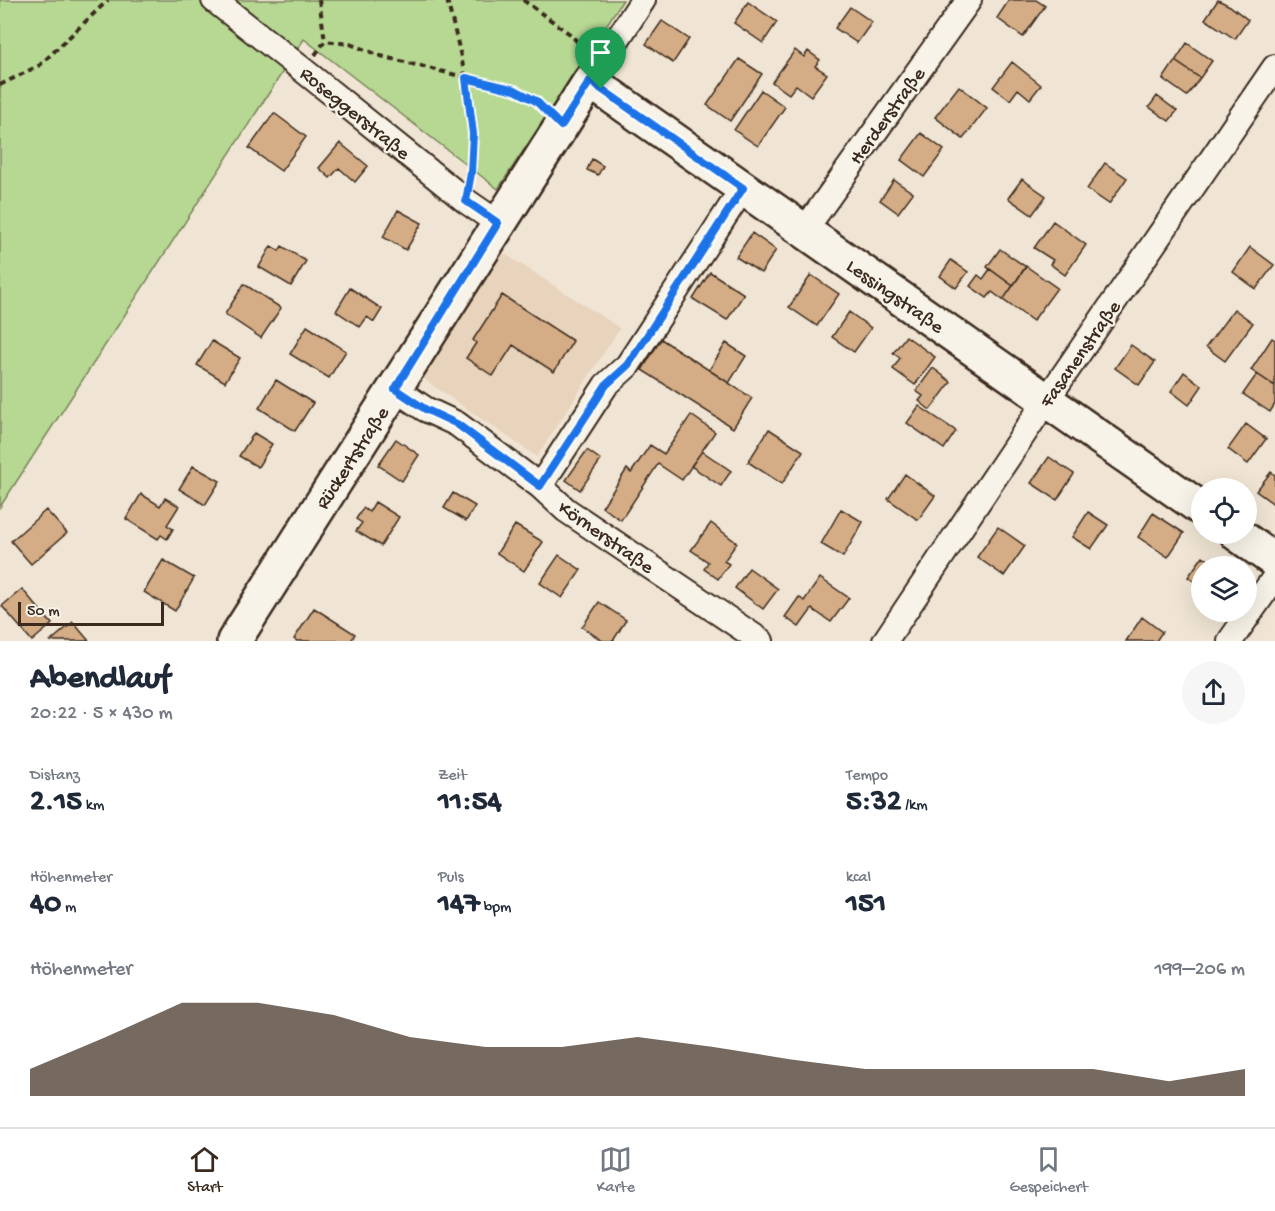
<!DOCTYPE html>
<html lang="de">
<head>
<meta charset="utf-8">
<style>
	body { margin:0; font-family:"Gochi Hand",sans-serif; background:#f6f6f7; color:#1f2937; height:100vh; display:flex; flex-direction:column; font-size:22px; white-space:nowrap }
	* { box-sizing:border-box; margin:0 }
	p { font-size:20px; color:#747a83 }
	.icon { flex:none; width:33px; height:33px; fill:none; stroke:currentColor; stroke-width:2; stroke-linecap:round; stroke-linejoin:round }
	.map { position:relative; height:641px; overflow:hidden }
	.details { display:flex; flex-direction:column; background:#fff; flex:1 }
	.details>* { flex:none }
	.tools { position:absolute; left:1191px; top:478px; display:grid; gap:12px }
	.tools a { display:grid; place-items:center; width:66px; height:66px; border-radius:50%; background:#fff; box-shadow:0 6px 24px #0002; font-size:30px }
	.scale { position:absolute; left:18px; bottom:15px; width:146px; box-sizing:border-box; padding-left:6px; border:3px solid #3b2a1e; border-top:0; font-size:16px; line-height:21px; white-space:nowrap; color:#3b2a1e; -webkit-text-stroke:4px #f7f3e8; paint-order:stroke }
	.pin { position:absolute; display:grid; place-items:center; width:51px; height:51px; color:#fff; margin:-62px -26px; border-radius:50% 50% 50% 0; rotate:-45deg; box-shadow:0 0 6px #0007 }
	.pin .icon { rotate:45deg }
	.round { display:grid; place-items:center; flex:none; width:63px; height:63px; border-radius:32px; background:#f6f6f7 }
	.headline { display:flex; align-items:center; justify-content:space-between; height:102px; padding:0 30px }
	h1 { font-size:33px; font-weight:800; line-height:45px }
	.figures { display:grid; grid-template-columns:repeat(3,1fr); gap:9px; height:102px; padding:6px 30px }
	.figures div { display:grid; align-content:center }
	.figures b { font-size:30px; font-weight:800 }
	.figures small { font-size:16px; font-weight:400 }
	.figures p { font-size:16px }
	.chart { height:168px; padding:12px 30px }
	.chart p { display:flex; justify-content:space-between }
	.chart svg { width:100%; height:108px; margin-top:6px; fill:#3b2a1e; opacity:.7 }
	.dock { display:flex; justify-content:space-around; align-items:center; height:84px; border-top:2px solid #e0e1e3; background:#fff; font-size:16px; color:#747a83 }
	.dock a { display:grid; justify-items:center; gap:3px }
	.dock .selected { color:#3b2a1e }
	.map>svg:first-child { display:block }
	.built { fill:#e8d4bc }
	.green { fill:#b6d893; stroke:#788158; stroke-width:1.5 }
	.building { fill:#d4ac85; stroke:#3b2a1e; stroke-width:1.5 }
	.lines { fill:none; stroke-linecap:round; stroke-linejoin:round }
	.street-casing { stroke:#3b2a1e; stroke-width:28 }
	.secondary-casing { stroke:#3b2a1e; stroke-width:38 }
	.path { stroke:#3b2a1e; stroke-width:4; stroke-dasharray:6 4.5; stroke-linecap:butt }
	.street { stroke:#f7f3e8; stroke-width:24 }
	.secondary { stroke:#f7f3e8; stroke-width:33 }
	.route-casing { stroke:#fff; stroke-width:12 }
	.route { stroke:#1a73e8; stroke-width:8 }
	.labels { text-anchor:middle; stroke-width:4.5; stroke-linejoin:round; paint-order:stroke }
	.street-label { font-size:20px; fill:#3b2a1e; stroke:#f7f3e8 }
</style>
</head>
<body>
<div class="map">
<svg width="1275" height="641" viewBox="0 0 1275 641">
	<rect width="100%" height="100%" fill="#f0e5d4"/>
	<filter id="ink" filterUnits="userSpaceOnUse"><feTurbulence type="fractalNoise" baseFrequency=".0167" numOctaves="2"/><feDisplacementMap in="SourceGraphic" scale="12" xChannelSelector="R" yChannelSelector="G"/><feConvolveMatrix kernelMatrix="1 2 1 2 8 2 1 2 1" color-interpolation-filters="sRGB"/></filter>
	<g filter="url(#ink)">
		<path class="built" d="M502 252 620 328 537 457 422 378Z"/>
		<path class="green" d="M0 0H623L498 189 304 39 0 507Z"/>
		<path class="building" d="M1009 0H1036L1045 6 1023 37 997 18Z
			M1218 0 1230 6 1248 20 1235 39 1205 19Z
			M748 2 777 22 763 43 734 23Z
			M850 7 872 22 857 43 835 28Z
			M662 21 689 39 673 63 646 44Z
			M1187 43 1212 61 1200 78 1175 61Z
			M795 50 804 57 808 51 820 60 815 66 827 74 811 96 796 85 789 94 772 82Z
			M739 59 762 74 730 121 707 105Z
			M1175 61 1200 78 1187 96 1163 79Z
			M1012 62 1041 85 1030 99 1018 89 1010 100 993 87Z
			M959 86 987 108 963 139 935 117Z
			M761 90 785 107 758 146 734 130Z
			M1157 96 1177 111 1169 121 1149 107Z
			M274 113 306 137 281 171 249 148Z
			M921 133 944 150 924 177 901 160Z
			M340 143 368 166 355 182 339 168 330 178 319 168Z
			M592 159 603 166 598 175 587 170Z
			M1105 163 1127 178 1109 204 1087 189Z
			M1022 179 1046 196 1032 215 1008 198Z
			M894 180 913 193 898 213 880 200Z
			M398 210 422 223 406 250 383 237Z
			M1053 221 1086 245 1065 275 1050 264 1053 260 1034 248Z
			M752 233 776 250 761 273 736 257Z
			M271 246 279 251 282 246 306 261 291 286 259 267Z
			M1250 247 1274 265 1256 289 1233 272Z
			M1000 249 1026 267 1013 286 987 267Z
			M951 260 968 272 956 288 940 276Z
			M1026 266 1057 288 1033 321 1003 300Z
			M990 269 1013 286 1003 300 992 292 987 298 970 286 978 275 983 279Z
			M710 272 744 294 727 320 693 299Z
			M811 275 839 294 817 326 789 307Z
			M244 284 281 308 261 338 225 314Z
			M350 288 382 309 374 322 367 317 360 327 336 311Z
			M502 295 573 341 554 372 513 345 493 376 466 358 476 343 473 340Z
			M1234 309 1253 323 1225 361 1206 347Z
			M849 312 871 328 854 352 832 337Z
			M307 326 346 351 329 378 290 354Z
			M906 336 935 357 915 385 893 369 900 358 893 353Z
			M1272 338 1275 340V386L1251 370Z
			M661 339 752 398 733 428 642 370Z
			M212 341 240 358 225 382 197 365Z
			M726 343 746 356 729 383 709 370Z
			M1131 345 1155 362 1139 385 1115 368Z
			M933 368 951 382 930 410 919 401 923 396 916 391Z
			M1184 372 1202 386 1189 405 1171 391Z
			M1257 374 1275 386V404L1270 412 1243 394Z
			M276 380 313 403 295 431 259 408Z
			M919 406 956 431 944 449 907 423Z
			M691 415 715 432 682 480 658 464 621 520 602 507 627 469 631 473 650 445 664 454Z
			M1246 424 1266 439 1248 464 1228 449Z
			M769 429 803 451 782 484 748 462Z
			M254 433 272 444 258 467 239 456Z
			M396 439 419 455 402 481 378 465Z
			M587 450 601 460 580 490 566 480Z
			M702 451 731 471 721 486 691 466Z
			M1049 457 1074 474 1057 500 1031 483Z
			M193 466 220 481 205 505 179 489Z
			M1271 472 1275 475V505L1256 491Z
			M905 474 935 496 918 520 888 499Z
			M453 493 475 506 466 521 444 508Z
			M141 494 160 506 165 498 179 506 167 525 173 529 167 539 161 535 158 539 126 519Z
			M375 502 399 517 381 546 356 531 362 523 356 519 363 508 369 512Z
			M841 509 863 522 843 557 821 544Z
			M46 510 67 533 31 564 11 541Z
			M1088 512 1108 525 1091 549 1072 537Z
			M1153 513 1184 533 1168 557 1138 537Z
			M711 523 737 543 724 561 729 564 718 579 704 569 708 562 691 550Z
			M515 525 543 542 524 571 497 553Z
			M998 527 1025 546 1004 576 977 557Z
			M559 555 581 570 562 598 540 583Z
			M1203 556 1218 567H1202V587L1188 577Z
			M163 560 194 578 175 611 144 592Z
			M749 568 778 589 763 609 735 588Z
			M820 578 849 598 831 622 812 609 799 627 785 617 799 597 804 601Z
			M22 589 52 624 32 641 2 606Z
			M599 602 626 620 613 641H603L582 627Z
			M314 608 355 634 351 641H297L294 639Z
			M1142 617 1162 632 1156 641H1126Z
			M73 622 89 641H51Z"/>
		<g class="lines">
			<g class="street-casing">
				<path id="street" d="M214 0 303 70 466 201 498 223
					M590 81 643 0
					M804 231 969 0
					M395 389 425 409 457 424 540 486 566 510 761 641
					M540 486 606 385 628 365 743 188
					M885 641 1037 414 1275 67
					M1230 641 1275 577"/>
			</g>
			<g class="secondary-casing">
				<path id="secondary" d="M1237 534 1275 561
					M234 641 590 81 1202 509"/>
			</g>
			<path class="path" d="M319 0 325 41
				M447 0C460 52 481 126 470 179
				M523 0 570 34 585 50
				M315 55 325 41 350 44 381 56 515 90 536 101 543 109
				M0 85 40 65 108 0"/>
			<use href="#street" class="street"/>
			<use href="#secondary" class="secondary"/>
		</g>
	</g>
	<g class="lines" filter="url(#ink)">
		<g class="route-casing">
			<path id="route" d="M466 78 515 90 536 101 561 126 590 81 743 188 628 365 606 385 540 486 457 424 425 409 395 389 498 223 466 201 471 173 473 134Z"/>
		</g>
		<use href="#route" class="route"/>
	</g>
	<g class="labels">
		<g class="street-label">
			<text transform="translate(356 112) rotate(39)" y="7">Roseggerstraße</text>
			<text transform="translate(886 115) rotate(-54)" y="7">Herderstraße</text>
			<text transform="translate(896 295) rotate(35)" y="7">Lessingstraße</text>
			<text transform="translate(1079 353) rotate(-55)" y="7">Fasanenstraße</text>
			<text transform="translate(351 457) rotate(-57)" y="7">Rückertstraße</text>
			<text transform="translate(607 536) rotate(35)" y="7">Körnerstraße</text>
		</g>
	</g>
</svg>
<div class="tools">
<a><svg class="icon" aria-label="locate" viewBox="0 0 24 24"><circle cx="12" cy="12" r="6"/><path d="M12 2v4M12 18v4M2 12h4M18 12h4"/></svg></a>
<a><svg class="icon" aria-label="layers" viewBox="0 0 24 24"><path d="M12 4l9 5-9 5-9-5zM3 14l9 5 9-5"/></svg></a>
</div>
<div class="scale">50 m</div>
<div class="pin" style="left:601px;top:89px;background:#1e9e55"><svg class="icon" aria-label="arrive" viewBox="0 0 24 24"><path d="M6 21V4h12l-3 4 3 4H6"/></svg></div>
</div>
<section class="details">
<div class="headline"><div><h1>Abendlauf</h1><p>20:22 · 5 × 430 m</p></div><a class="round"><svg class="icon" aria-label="share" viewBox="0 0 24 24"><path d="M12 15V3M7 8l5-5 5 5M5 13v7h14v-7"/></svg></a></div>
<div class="figures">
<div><p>Distanz</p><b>2.15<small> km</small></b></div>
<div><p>Zeit</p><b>11:54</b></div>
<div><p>Tempo</p><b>5:32<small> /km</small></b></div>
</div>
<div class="figures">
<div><p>Höhenmeter</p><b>40<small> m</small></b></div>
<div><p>Puls</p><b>147<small> bpm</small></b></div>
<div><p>kcal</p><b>151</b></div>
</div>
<div class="chart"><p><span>Höhenmeter</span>199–206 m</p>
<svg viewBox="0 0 160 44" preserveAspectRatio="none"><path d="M0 44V33L10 20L20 6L30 6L40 11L50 20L60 24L70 24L80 20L90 24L100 29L110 33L120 33L130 33L140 33L150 38L160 33V44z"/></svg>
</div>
</section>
<nav class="dock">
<a class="selected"><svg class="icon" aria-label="home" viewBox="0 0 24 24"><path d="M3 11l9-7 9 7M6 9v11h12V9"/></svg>Start</a>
<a><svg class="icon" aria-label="map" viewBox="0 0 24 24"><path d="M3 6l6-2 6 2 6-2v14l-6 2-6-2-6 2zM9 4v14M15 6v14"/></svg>Karte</a>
<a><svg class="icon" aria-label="saved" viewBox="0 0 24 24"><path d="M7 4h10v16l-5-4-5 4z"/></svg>Gespeichert</a>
</nav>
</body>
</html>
